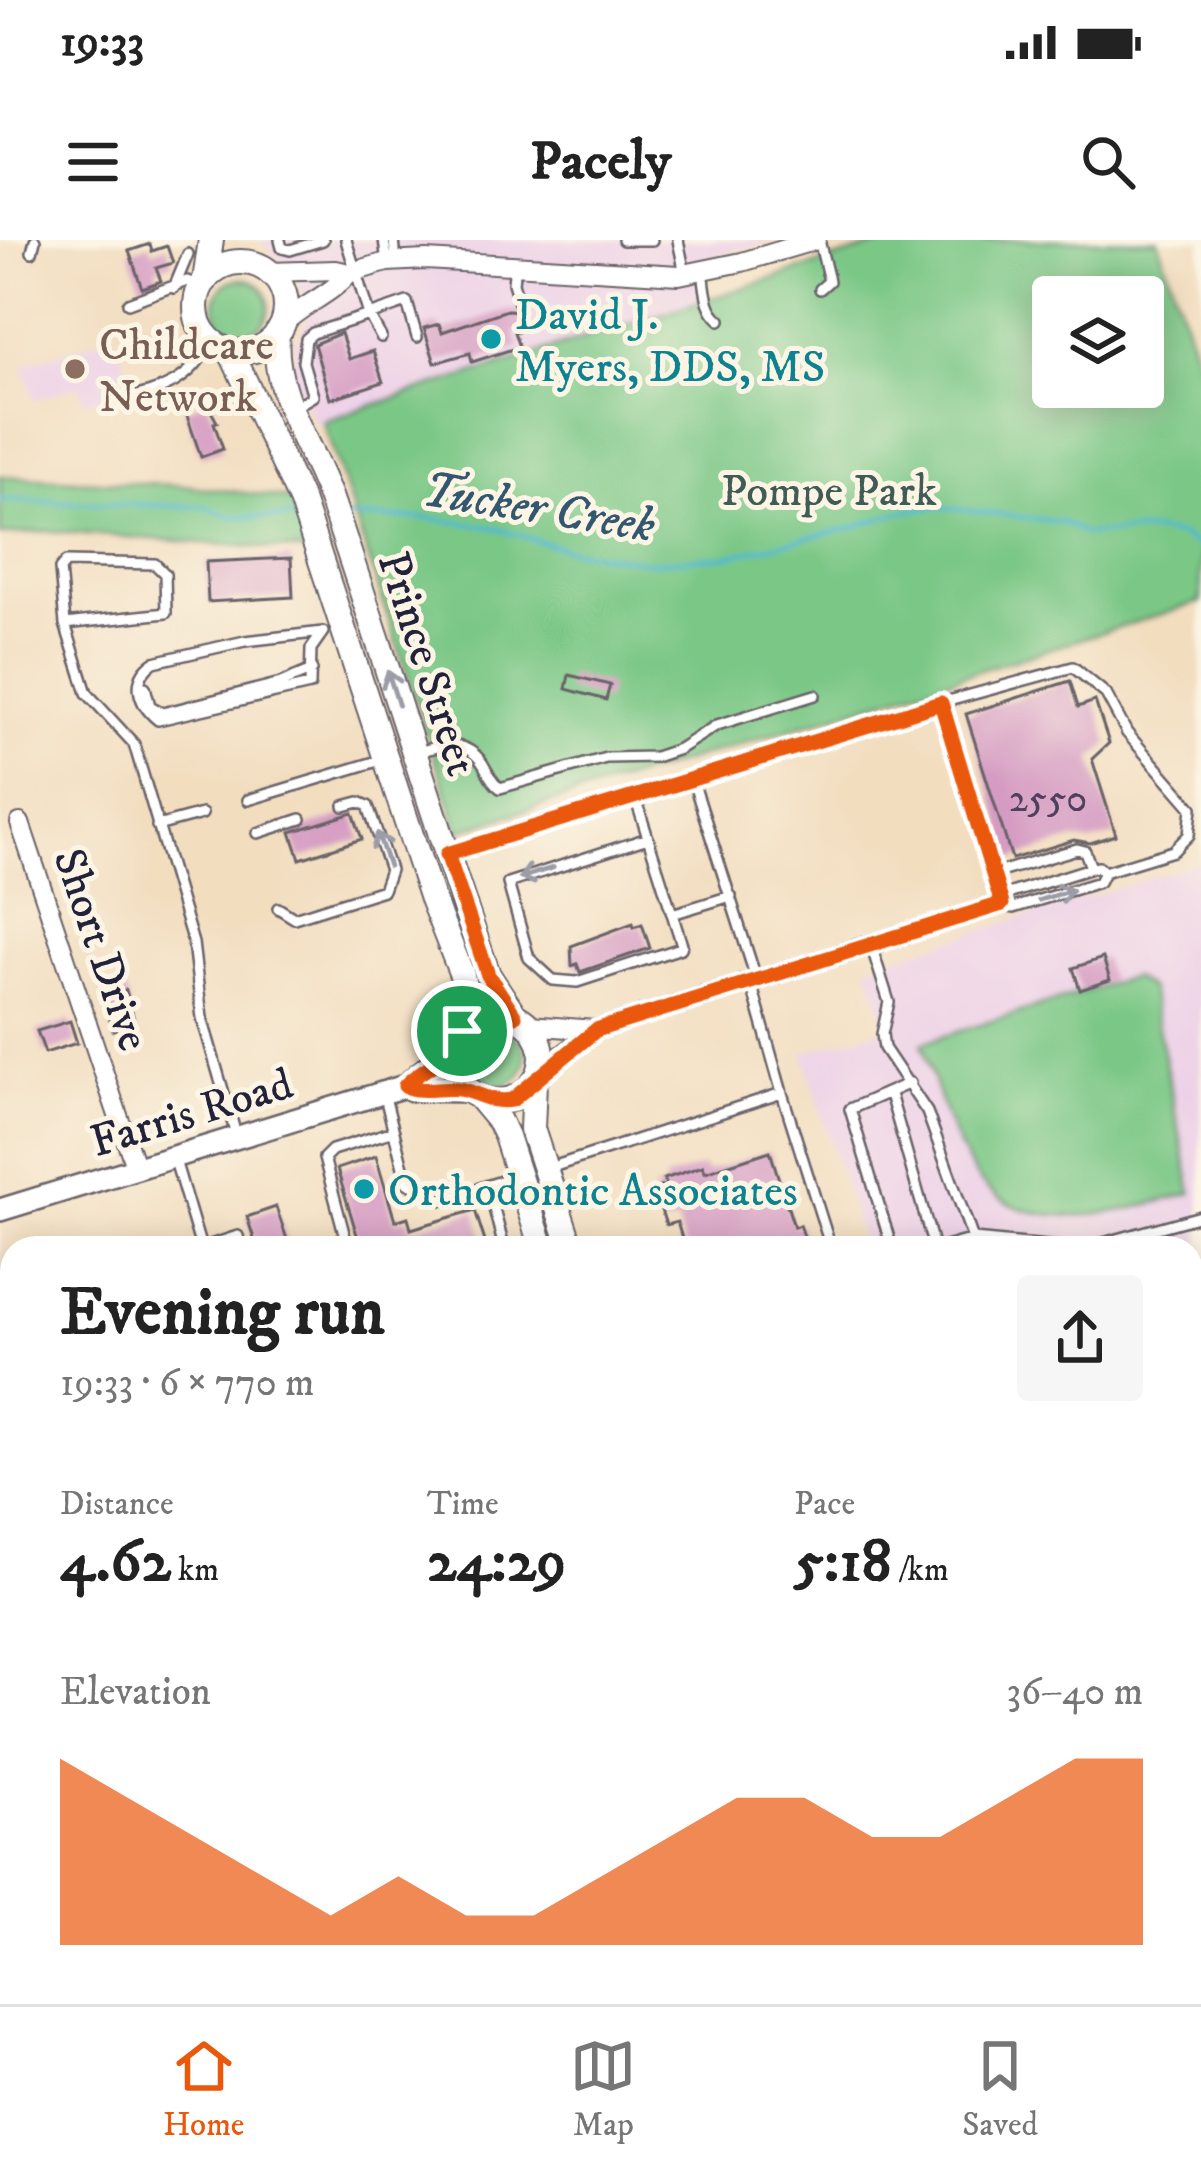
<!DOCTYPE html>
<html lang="en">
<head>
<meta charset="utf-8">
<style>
	body { margin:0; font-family:"IM FELL DW Pica",serif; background:#f6f6f6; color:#222; height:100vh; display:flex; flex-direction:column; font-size:45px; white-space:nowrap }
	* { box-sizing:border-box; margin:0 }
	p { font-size:39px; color:#767676 }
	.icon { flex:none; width:66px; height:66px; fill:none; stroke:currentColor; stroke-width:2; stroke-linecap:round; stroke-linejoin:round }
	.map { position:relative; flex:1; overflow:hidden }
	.details { position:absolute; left:0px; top:996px; width:1203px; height:768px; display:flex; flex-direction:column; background:#fff; border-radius:36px 36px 0 0; box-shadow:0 6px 30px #0003 }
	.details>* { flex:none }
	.fabs { position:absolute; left:1032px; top:36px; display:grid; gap:24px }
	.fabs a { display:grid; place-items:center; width:132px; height:132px; border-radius:12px; background:#fff; box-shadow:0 6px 30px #0003; font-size:60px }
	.pin { position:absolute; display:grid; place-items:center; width:102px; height:102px; color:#fff; margin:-51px; border:6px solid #fff; border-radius:50%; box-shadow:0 3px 12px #0007 }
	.round { display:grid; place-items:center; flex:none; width:126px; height:126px; border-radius:12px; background:#f6f6f6 }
	.head { display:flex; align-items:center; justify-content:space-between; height:204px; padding:0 60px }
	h1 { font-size:66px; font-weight:700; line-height:90px }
	.figures { display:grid; grid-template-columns:repeat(3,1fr); gap:18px; height:204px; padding:12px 60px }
	.figures div { display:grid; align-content:center }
	.figures b { font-size:60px; font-weight:700 }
	.figures small { font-size:33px; font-weight:400 }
	.figures p { font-size:33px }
	.chart { height:336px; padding:24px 60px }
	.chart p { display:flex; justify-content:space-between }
	.chart svg { width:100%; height:216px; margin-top:12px; fill:#ea580c; opacity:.7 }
	.status { display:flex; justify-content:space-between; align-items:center; height:84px; padding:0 60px; background:#fff; direction:ltr }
	.status svg { height:33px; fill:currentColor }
	header { display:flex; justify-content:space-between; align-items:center; height:156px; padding:0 60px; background:#fff; font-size:54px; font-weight:700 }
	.tab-bar { display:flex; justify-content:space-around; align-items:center; height:168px; border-top:3px solid #e0e0e0; background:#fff; font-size:33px; color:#767676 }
	.tab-bar a { display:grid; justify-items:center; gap:6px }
	.tab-bar .current { color:#ea580c }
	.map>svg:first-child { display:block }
	.built { fill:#edd0e8 }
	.green { fill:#7ac786; stroke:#4e7460; stroke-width:3; fill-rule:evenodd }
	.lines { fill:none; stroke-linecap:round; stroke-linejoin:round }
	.stream { stroke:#51b9cf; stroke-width:4.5 }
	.building { fill:#d59bc3 }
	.service-casing { stroke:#6b6369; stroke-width:14 }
	.minor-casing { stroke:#6b6369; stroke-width:22 }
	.tertiary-casing { stroke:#6b6369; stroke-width:26 }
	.secondary-casing { stroke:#6b6369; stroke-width:28 }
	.service { stroke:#fff; stroke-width:9 }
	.minor { stroke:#fff; stroke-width:18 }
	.tertiary { stroke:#fff; stroke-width:21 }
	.secondary { stroke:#fff; stroke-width:24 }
	.oneway { stroke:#9c9ca7 }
	.route-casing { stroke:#fff; stroke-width:24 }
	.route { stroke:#ea580c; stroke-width:15 }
	.culture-dot { fill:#0f9aa8; stroke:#fcf5e5; stroke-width:4.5 }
	.education-dot { fill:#8d6e63; stroke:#fcf5e5; stroke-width:4.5 }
	.labels { text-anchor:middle; stroke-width:10; stroke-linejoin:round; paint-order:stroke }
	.number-label { font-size:39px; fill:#4f405d }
	.culture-label { font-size:45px; fill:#0d838f; stroke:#fcf5e5; text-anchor:start }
	.education-label { font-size:45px; fill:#785e54; stroke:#fcf5e5; text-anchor:start }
	.park-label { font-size:45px; fill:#415c55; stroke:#fcf5e5 }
	.street-label { font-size:45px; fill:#22223b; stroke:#fcf5e5 }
	.water-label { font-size:48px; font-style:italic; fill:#32576f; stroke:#fcf5e5 }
</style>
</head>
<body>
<div class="status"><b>19:33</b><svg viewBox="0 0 49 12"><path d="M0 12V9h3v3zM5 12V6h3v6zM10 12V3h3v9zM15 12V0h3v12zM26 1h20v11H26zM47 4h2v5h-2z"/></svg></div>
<header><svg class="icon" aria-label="menu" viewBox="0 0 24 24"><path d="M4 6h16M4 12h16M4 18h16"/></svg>Pacely<svg class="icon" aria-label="search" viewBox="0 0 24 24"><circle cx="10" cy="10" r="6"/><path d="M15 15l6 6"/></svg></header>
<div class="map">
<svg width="1201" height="1764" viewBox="0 0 1201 1764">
	<rect width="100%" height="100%" fill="#fcf5e5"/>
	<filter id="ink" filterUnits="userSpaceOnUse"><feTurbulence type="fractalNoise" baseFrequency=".00833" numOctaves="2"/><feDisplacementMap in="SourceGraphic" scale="24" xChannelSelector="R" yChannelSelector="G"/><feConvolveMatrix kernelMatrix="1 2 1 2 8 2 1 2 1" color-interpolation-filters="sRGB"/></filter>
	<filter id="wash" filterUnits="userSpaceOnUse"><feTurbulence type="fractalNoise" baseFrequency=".004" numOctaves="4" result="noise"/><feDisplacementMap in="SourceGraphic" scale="48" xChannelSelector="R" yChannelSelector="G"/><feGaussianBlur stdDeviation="2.7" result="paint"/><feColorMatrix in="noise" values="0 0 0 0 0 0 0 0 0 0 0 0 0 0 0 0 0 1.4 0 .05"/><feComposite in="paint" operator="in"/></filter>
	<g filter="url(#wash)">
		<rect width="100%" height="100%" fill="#f2ddbf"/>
		<path class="built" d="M260 0H778L699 20 703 61 315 184 292 134 295 104 309 76 292 24 275 16Z
			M115 95 128 133 102 141 107 155 85 162 79 146 34 160 23 125Z
			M1201 622V1764H827L824 1752H1191V1008H864L803 813 887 787 867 726Z"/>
		<path class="green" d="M895 0H1158L1201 131V362L459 591 323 181ZM1053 57H1143V147H1053Z
			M215 66a27 27 0 1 1 54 0a27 27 0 1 1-54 0Z
			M0 236 189 246 301 260 318 312 49 291 0 295Z
			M1132 737 1150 749 1192 953C1127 971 1021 1002 974 933 949 895 935 846 922 803Z
			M472 818a27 27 0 1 1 54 0a27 27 0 1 1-54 0Z
			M517 1752H766L770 1764H479Z"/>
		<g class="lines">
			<path class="stream" d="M0 260 206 267 229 276 296 278
				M344 278H427L491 287 566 309 651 322 727 316 851 288 899 272 940 267 1061 282 1086 294 1154 291 1182 296 1201 308"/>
		</g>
		<g id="blocks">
			<path class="building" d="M150 4 152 11 167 6 173 23 156 28 161 41 142 48 129 11Z
				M507 70 522 71 521 90 514 92 519 107 472 122 470 113 435 123 424 88 439 84 442 92Z
				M341 93 349 119 373 111 383 142 330 159 314 104Z
				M206 162 217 182 214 183 223 209 201 217 185 170Z
				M291 318 293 357 208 362 206 322Z
				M569 435 610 445 606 460 566 449Z
				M1070 441 1078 467 1095 461 1109 503 1092 519 1116 595 1090 603 1074 600 1012 619 966 474Z
				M353 573 362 599 300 619 291 592Z
				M633 683 634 687 642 684 650 708 580 732 577 724 572 726 571 706Z
				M1103 718 1110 740 1080 750 1073 728Z
				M126 750 135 783 113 790 103 757Z
				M70 781 77 803 45 813 37 791Z
				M770 911 794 987 800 985 808 1008H685L677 982 666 985 654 949 666 945 664 939 703 926 705 932Z
				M376 916 395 981 408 977 411 989 475 970 487 1008H361L337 929Z
				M276 967 290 1008H257L247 977Z
				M12 1154V1225L9 1226 0 1196V1156Z
				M855 1752H929V1755L899 1764H859Z"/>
		</g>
	</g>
	<g filter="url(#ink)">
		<use href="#blocks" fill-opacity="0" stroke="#6b6369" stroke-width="3"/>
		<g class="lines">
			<g class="service-casing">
				<path id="service" d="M280 0 282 8 290 10 323 0
					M384 0 387 22
					M394 0 396 21
					M623 0H652
					M678 0 685 34
					M819 0 829 41 820 49
					M32 12 35 0
					M515 26 513 43 519 63
					M703 31C706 49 705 68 720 80
					M174 48 188 14
					M128 63 187 41 201 47
					M381 97 369 75 407 62 417 97
					M111 163C156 151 191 146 211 99
					M293 168 313 156 303 122 306 99 313 93 369 75 346 0
					M65 384 166 373 165 334 155 324 66 322 60 329 65 384 87 453 134 504 193 703 202 778 237 898
					M323 392 311 409 310 445 158 480C138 464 130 439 154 422L245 401Z
					M145 447 150 466 163 473 281 443 312 430
					M941 463 1073 427 1106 454 1127 493 1192 568 1189 595 1173 611 1104 632 1099 627 1091 628 1008 654 1002 664
					M419 512C443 504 467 499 483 524 489 534 491 541 500 548L606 518 655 517 679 509 717 485 815 455
					M692 538 756 738
					M635 557 682 705 681 708 577 742 553 740 529 718 508 643 648 598
					M248 560 381 520
					M157 586 202 574
					M258 593 301 579
					M447 614 941 463 1002 664
					M993 634 1077 609 1085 611 1091 628
					M1002 664 1013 668 1099 642 1104 632
					M278 668 294 678 383 650 390 630 368 566 359 562 344 566
					M672 674 731 656
					M871 705 889 762 882 794 884 808 927 872 973 999 942 1008
					M751 743 782 853
					M384 853 407 943 443 960 517 936
					M890 854 934 1008
					M174 917 201 1008
					M549 928 782 853 831 1008
					M488 945 504 1008
					M201 1008 238 996 241 1008
					M348 1008 324 918 332 910 394 891
					M892 1008 850 869 910 843
					M976 1008 973 999 1069 1008
					M1085 1008 1201 976
					M1191 1571 1201 1568
					M734 1752 738 1764
					M1086 1752 1090 1764
					M65 1764 96 1752"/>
			</g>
			<g class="minor-casing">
				<path id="minor" d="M269 32 336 30 349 33 387 22 426 20 679 35 742 22 816 0
					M283 84C303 64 331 55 349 33
					M20 583 136 929
					M529 785 595 790 1002 664
					M540 832 595 790
					M0 1331 12 1327"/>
			</g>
			<g class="tertiary-casing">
				<path id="tertiary" d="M405 846 412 850 470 851
					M0 970 405 846 456 802"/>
			</g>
			<g class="secondary-casing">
				<path id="secondary" d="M196 67a45 45 0 1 1 90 0a45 45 0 1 1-90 0Z
					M205 41 211 0
					M277 93C271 156 314 207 333 265 386 421 434 579 488 735L515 776
					M230 110 301 260 431 656 462 735 466 758 462 791
					M454 817a44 44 0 1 1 88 0a44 44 0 1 1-88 0Z
					M534 842 532 889 571 1008
					M479 857 499 881 506 896 542 1008
					M794 1752 803 1764"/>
			</g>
			<use href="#service" class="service"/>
			<use href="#minor" class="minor"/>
			<use href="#tertiary" class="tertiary"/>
			<use href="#secondary" class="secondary"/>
		</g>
		<defs><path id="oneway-shaft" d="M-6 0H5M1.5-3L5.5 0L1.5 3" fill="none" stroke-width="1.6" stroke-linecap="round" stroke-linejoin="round" transform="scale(3)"/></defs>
		<g class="oneway">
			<use href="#oneway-shaft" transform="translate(393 448) rotate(-108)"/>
			<use href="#oneway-shaft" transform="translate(383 609) rotate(-109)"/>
			<use href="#oneway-shaft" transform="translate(536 633) rotate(163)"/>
			<use href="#oneway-shaft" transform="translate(1056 655) rotate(-17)"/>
		</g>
	</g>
	<g class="lines" filter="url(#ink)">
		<g class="route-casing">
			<path id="route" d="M941 463 1002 664 596 790 512 860C491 863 482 855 464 850 444 845 424 854 405 846 416 833 432 827 444 816 470 792 470 762 515 776L488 735 447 614Z"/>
		</g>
		<use href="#route" class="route"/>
	</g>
	<g class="culture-dot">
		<circle cx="491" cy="99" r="12"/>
		<circle cx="364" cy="949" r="12"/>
	</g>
	<circle class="education-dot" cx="75" cy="129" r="12"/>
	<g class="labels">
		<g class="number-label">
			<text x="1048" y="571">2550</text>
		</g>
		<g class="culture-label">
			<text x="515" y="89">David J.<tspan x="515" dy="52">Myers, DDS, MS</tspan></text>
			<text x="388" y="965">Orthodontic Associates</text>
		</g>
		<g class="education-label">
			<text x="99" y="119">Childcare<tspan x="99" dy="52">Network</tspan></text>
		</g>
		<g class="park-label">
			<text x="829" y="265">Pompe Park</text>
		</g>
		<g class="street-label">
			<text transform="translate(429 423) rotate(72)" y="16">Prince Street</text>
			<text transform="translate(103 709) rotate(71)" y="16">Short Drive</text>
			<text transform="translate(191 871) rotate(-17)" y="16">Farris Road</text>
		</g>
		<g class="water-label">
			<text transform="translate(539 266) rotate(9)" y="17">Tucker Creek</text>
		</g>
	</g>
</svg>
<div class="fabs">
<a><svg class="icon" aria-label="layers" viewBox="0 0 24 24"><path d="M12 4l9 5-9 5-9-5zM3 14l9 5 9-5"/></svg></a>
</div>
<div class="pin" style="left:462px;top:791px;background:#1e9e55"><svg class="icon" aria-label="arrive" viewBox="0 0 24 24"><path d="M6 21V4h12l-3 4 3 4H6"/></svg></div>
<section class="details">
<div class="head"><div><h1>Evening run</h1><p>19:33 · 6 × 770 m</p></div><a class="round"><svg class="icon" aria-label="share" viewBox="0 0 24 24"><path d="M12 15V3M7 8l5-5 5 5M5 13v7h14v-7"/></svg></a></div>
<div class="figures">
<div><p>Distance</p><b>4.62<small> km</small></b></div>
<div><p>Time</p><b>24:29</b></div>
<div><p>Pace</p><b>5:18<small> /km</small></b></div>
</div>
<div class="chart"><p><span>Elevation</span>36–40 m</p>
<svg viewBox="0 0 160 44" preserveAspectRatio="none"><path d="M0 44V6L10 14L20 22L30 30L40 38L50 30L60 38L70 38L80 30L90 22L100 14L110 14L120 22L130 22L140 14L150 6L160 6V44z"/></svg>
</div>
</section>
</div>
<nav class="tab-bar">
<a class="current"><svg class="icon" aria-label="home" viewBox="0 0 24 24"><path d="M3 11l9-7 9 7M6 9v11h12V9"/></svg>Home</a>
<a><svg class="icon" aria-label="map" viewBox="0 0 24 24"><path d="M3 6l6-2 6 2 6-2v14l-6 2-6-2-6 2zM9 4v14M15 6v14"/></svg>Map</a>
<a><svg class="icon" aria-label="saved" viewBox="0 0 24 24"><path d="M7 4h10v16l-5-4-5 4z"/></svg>Saved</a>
</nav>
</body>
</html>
